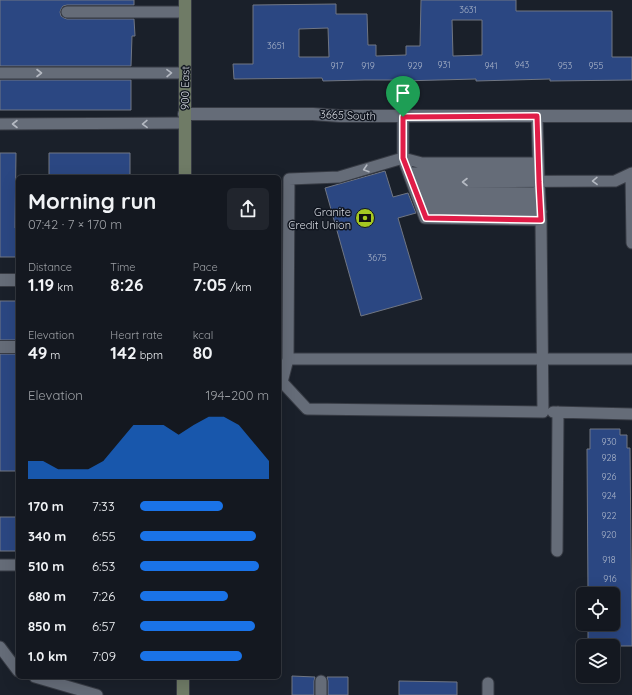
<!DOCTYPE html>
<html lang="en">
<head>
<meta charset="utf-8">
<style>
	body { margin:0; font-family:Quicksand,sans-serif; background:#21252d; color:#f1f3f6; height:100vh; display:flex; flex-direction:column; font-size:15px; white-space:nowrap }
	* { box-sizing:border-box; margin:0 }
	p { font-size:13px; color:#9da0a5 }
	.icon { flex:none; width:22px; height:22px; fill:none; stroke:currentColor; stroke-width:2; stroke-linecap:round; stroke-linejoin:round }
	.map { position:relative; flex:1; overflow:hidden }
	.sheet { position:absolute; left:16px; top:175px; width:265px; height:504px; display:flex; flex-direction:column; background:#141820; border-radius:6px; box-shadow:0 4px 16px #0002,0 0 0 1px #33373e }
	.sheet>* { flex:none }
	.buttons { position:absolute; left:576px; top:587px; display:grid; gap:8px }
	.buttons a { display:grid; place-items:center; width:44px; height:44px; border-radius:6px; background:#141820; box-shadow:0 4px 16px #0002,0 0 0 1px #33373e; font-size:20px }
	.pin { position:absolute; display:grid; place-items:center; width:34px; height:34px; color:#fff; margin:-41px -17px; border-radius:50% 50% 50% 0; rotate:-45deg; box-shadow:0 0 4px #0007 }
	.pin .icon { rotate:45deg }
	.round { display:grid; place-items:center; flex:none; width:42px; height:42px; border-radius:6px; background:#21252d }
	.summary { display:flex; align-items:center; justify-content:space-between; height:68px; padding:0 12px }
	h1 { font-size:22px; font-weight:700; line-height:30px }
	.stats { display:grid; grid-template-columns:repeat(3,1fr); gap:6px; height:68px; padding:4px 12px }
	.stats div { display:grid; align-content:center }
	.stats b { font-size:17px; font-weight:700 }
	.stats small { font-size:11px; font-weight:400 }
	.stats p { font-size:11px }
	.chart { height:112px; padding:8px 12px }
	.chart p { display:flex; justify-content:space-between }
	.chart svg { width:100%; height:72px; margin-top:4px; fill:#1a73e8; opacity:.7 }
	ul { padding:0 12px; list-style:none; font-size:13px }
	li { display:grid; grid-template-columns:64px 48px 1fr; align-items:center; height:30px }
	li i { height:10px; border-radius:5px; background:#1a73e8 }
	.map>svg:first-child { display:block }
	.building { fill:#2b4782; stroke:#707683; fill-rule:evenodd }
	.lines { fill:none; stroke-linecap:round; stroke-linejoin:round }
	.lane-casing { stroke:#373b44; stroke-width:13 }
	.street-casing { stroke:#373b44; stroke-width:14 }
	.secondary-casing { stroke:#373b44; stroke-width:14 }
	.lane { stroke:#656c78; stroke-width:11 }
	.street { stroke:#656c78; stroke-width:12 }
	.secondary { stroke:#6f7b66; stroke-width:12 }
	.oneway { stroke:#b4b9c2 }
	.route-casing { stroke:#fff; stroke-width:8 }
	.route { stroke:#e11d48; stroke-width:5 }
	.labels { text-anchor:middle; stroke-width:3; stroke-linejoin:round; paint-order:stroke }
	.number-label { font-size:9px; fill:#abb5c9 }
	.street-label { font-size:11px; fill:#d6dae1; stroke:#111620 }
	.poi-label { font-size:11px; fill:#d6dae1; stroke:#111620; text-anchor:end }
</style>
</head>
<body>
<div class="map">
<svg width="632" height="695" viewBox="0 0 632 695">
	<rect width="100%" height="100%" fill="#1a202a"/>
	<path class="building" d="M0 0H134V5H67L63 6 61 9 60 12 61 16 64 18 67 19H134L135 36H132L131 66H0Z
		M421 0H516V11H612V57H632V80L550 81V79L476 81V79L401 81V80H365L323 81 322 78 234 79 233 64H253V5L336 4V14H367L368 45H376V56L406 55V46H420ZM452 20H482V55L453 56ZM328 28 329 57H299V29Z
		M0 80H131V110H0Z
		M0 153H16L15 228H18V257H0Z
		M49 153H130V177H49Z
		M385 171 393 197 408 193 416 213 398 218 422 299 361 316 325 188Z
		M0 301H18V340H0Z
		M0 354H18V471H0Z
		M590 429H620V435H627V448H630L632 646H588V624H613V594H588L587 449H590Z
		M0 517H18V551H0Z
		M292 676 315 677 314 681V695H292Z
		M327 677H348V695H328V681Z
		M399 681 457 682V695H399Z"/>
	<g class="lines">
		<g class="lane-casing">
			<path id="lane" d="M67 12H185
				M0 73H185
				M403 117V158L425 218 541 220
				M0 124 184 123
				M409 173H538
				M631 174 632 243
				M412 182 615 181 632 173
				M416 192 539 193
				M419 201 540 202
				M422 210 541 212
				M288 359H632
				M279 382H282L288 359 289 179 339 177 403 158 422 163H538
				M282 382 307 409 543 412 541 220 539 182 537 116
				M553 412 632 414
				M557 551 558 412
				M0 565H18
				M0 647 18 671
				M35 677 97 695
				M321 695V681
				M488 695V683"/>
		</g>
		<g class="street-casing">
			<path id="street" d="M184 114H313L340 116H632
				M0 280H18
				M0 347H18"/>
		</g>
		<g class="secondary-casing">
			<path id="secondary" d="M185 177V0
				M183 677V695"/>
		</g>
		<use href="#lane" class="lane"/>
		<use href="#street" class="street"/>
		<use href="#secondary" class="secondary"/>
	</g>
	<defs><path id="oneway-chevron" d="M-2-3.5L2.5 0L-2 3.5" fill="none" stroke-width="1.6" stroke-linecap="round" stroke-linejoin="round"/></defs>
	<g class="oneway">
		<use href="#oneway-chevron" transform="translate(39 73)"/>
		<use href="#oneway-chevron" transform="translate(169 73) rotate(-1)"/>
		<use href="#oneway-chevron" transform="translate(15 124) rotate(180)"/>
		<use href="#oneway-chevron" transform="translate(145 124) rotate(179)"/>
		<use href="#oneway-chevron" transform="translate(366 169) rotate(163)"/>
		<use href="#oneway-chevron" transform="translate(595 181) rotate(179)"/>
		<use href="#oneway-chevron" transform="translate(465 182) rotate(180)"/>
	</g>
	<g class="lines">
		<g class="route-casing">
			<path id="route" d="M537 116 539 182 541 220 426 218 403 158V117Z"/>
		</g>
		<use href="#route" class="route"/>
	</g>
	<defs>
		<g id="bank-disc" transform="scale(1)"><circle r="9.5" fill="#a5c822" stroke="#111620"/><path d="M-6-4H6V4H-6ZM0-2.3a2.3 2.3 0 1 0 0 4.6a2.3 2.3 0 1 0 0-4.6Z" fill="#111"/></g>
	</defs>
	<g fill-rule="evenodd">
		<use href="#bank-disc" x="365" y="218"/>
	</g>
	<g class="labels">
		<g class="number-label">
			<text x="468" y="13">3631</text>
			<text x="276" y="49">3651</text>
			<text x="444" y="68">931</text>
			<text x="522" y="68">943</text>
			<text x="337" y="69">917</text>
			<text x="368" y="69">919</text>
			<text x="415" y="69">929</text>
			<text x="491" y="69">941</text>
			<text x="565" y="69">953</text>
			<text x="596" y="69">955</text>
			<text x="377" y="261">3675</text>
			<text x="609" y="445">930</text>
			<text x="609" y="461">928</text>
			<text x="609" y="480">926</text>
			<text x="609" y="499">924</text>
			<text x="609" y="519">922</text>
			<text x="609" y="538">920</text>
			<text x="609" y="563">918</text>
			<text x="610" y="582">916</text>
		</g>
		<g class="street-label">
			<text transform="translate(185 88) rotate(-89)" y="4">900 East</text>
			<text transform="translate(348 115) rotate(2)" y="4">3665 South</text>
		</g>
		<g class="poi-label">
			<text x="351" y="216">Granite<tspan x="351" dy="13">Credit Union</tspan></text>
		</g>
	</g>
</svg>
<div class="buttons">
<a><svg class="icon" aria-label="locate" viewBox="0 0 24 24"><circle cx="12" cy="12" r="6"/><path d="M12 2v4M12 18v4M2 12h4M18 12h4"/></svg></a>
<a><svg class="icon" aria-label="layers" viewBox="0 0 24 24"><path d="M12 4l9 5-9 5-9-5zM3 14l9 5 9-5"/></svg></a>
</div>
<div class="pin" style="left:403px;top:117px;background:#1e9e55"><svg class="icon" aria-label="arrive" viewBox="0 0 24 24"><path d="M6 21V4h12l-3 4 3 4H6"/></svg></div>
<section class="sheet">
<div class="summary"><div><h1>Morning run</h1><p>07:42 · 7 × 170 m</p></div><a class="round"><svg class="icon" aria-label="share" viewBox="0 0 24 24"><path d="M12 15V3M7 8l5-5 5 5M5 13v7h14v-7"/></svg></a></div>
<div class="stats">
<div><p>Distance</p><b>1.19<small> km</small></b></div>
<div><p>Time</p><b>8:26</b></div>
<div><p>Pace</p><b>7:05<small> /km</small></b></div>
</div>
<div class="stats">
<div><p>Elevation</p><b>49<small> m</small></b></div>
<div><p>Heart rate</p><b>142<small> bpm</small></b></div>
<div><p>kcal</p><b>80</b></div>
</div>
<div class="chart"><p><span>Elevation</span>194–200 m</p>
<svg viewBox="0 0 160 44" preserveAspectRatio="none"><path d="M0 44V33L10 33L20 38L30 38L40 38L50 33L60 22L70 11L80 11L90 11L100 17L110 11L120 6L130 6L140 11L150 22L160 33V44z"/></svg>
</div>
<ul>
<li><b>170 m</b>7:33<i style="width:64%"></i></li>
<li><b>340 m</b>6:55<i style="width:90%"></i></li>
<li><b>510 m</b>6:53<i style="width:92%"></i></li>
<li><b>680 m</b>7:26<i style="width:68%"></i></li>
<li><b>850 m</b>6:57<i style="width:89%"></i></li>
<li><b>1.0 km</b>7:09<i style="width:79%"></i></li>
</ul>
</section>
</div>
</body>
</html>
